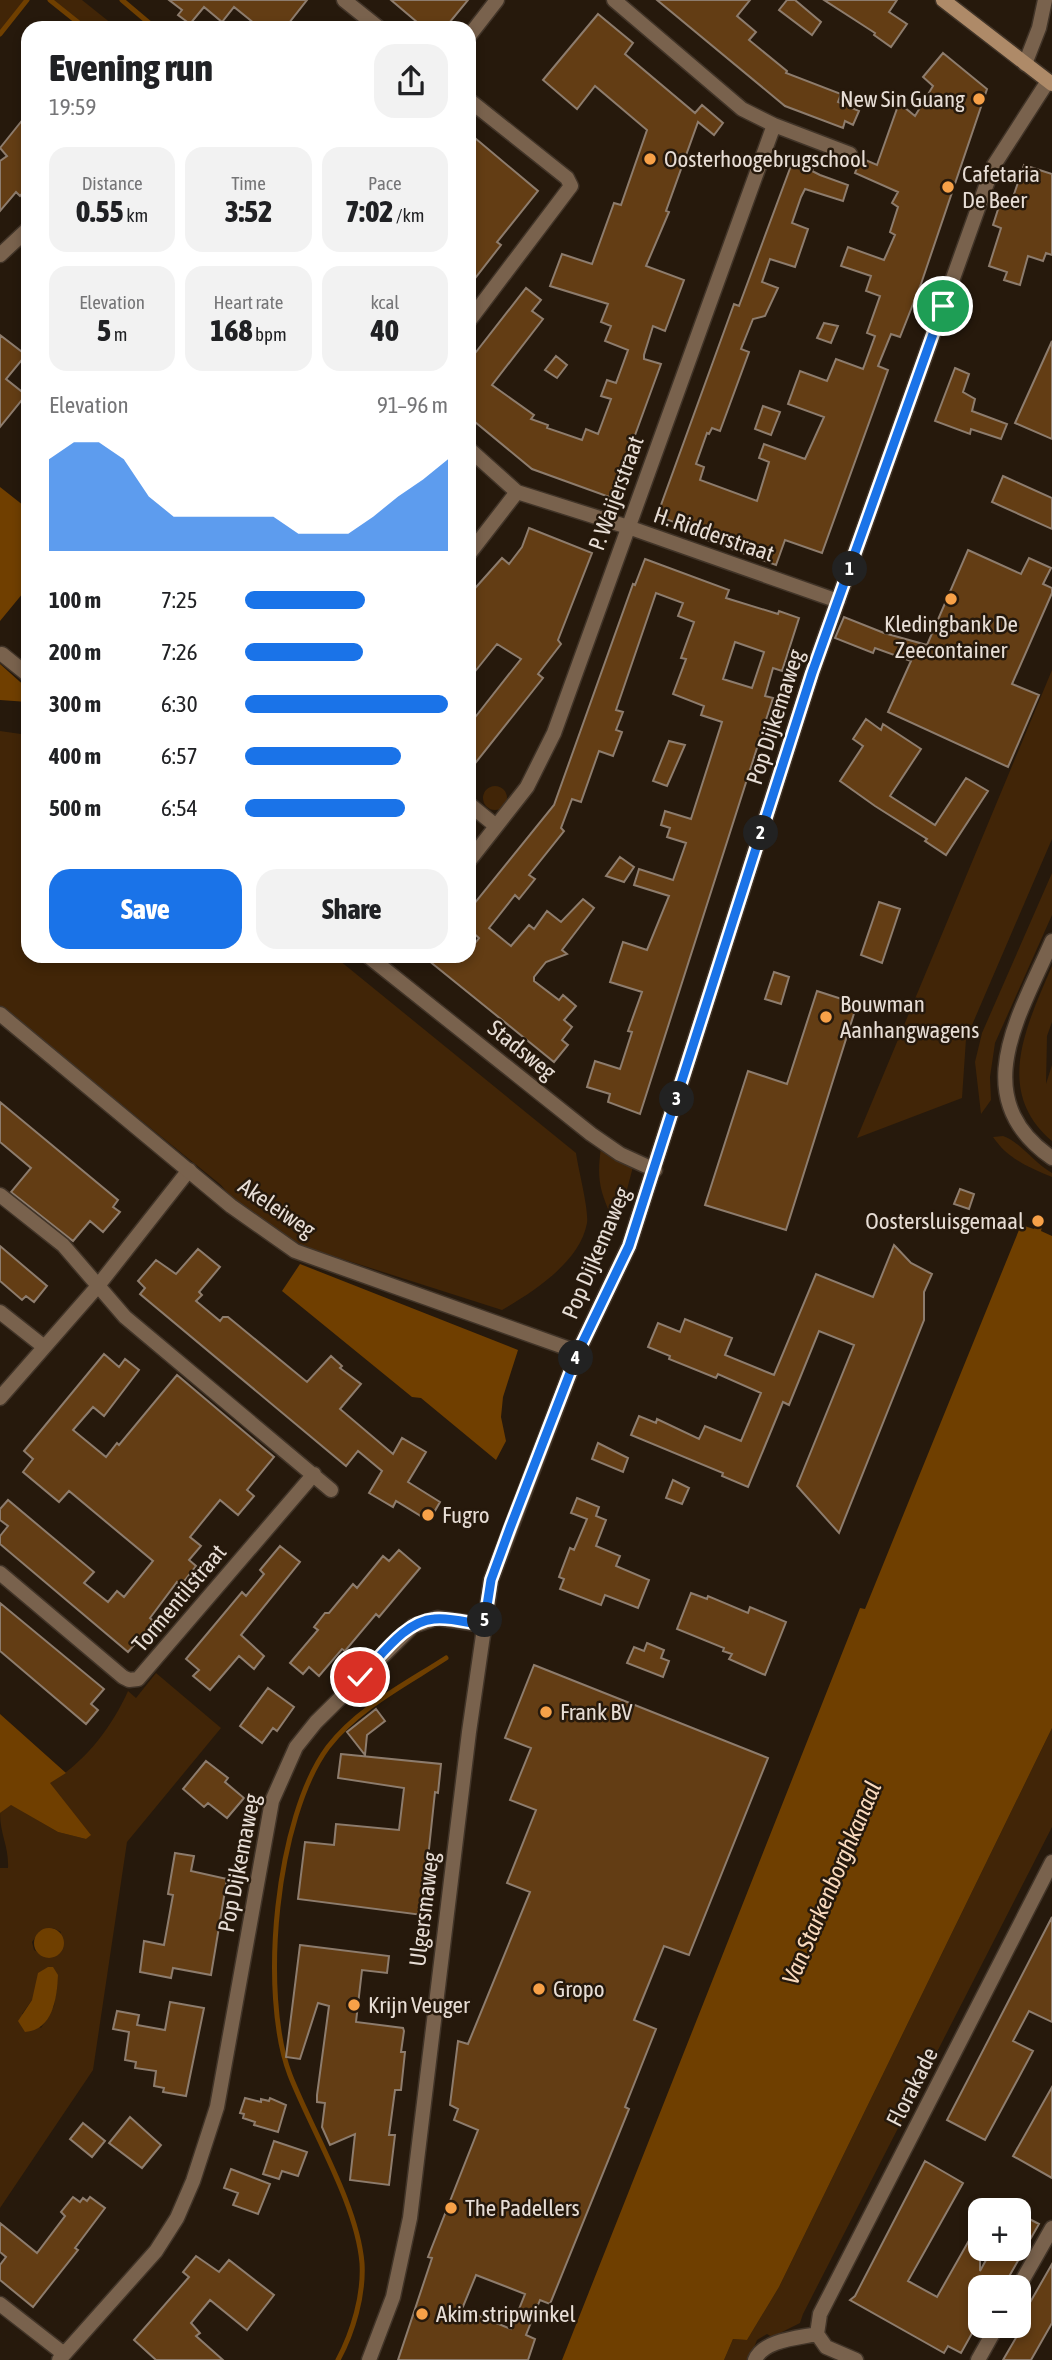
<!DOCTYPE html>
<html lang="en">
<head>
<meta charset="utf-8">
<style>
	body { margin:0; font-family:"Asap Condensed",sans-serif; background:#f2f2f2; color:#202124; height:100vh; display:flex; flex-direction:column; font-size:26px; white-space:nowrap }
	* { box-sizing:border-box; margin:0 }
	p { font-size:23px; color:#757577 }
	.icon { flex:none; width:38px; height:38px; fill:none; stroke:currentColor; stroke-width:2; stroke-linecap:round; stroke-linejoin:round }
	.map { position:relative; flex:1; overflow:hidden }
	.side { position:absolute; left:21px; top:21px; width:455px; height:942px; display:flex; flex-direction:column; background:#fff; border-radius:21px; box-shadow:0 4px 10px #0003 }
	.side>* { flex:none }
	.buttons { position:absolute; left:968px; top:2198px; display:grid; gap:14px }
	.buttons a { display:grid; place-items:center; width:63px; height:63px; border-radius:14px; background:#fff; box-shadow:0 4px 10px #0003; font-size:35px }
	.pin { position:absolute; display:grid; place-items:center; width:60px; height:60px; color:#fff; margin:-30px; border:4px solid #fff; border-radius:50%; box-shadow:0 2px 7px #0007 }
	.km { position:absolute; width:35px; height:35px; margin:-18px; border-radius:50%; background:#222; color:#fff; font-size:19px; line-height:35px; text-align:center }
	.round { display:grid; place-items:center; flex:none; width:74px; height:74px; border-radius:21px; background:#f2f2f2 }
	.summary { display:flex; align-items:center; justify-content:space-between; height:119px; padding:0 28px }
	h1 { font-size:38px; font-weight:800; line-height:52px }
	.figures { display:grid; grid-template-columns:repeat(3,1fr); gap:10px; height:119px; padding:7px 28px }
	.figures div { display:grid; align-content:center; border-radius:18px; background:#f2f2f2; text-align:center }
	.figures b { font-size:30px; font-weight:800 }
	.figures small { font-size:19px; font-weight:400 }
	.figures p { font-size:19px }
	.chart { height:196px; padding:14px 28px }
	.chart p { display:flex; justify-content:space-between }
	.chart svg { width:100%; height:126px; margin-top:7px; fill:#1a73e8; opacity:.7 }
	.cta { display:flex; gap:14px; margin-top:auto; padding:14px 28px }
	.cta a { flex:1; height:80px; border-radius:21px; background:#1a73e8; color:#fff; font-size:28px; font-weight:800; line-height:80px; text-align:center }
	.cta a+a { background:#f2f2f2; color:#202124 }
	ul { padding:0 28px; list-style:none; font-size:23px }
	li { display:grid; grid-template-columns:112px 84px 1fr; align-items:center; height:52px }
	li i { height:18px; border-radius:9px; background:#1a73e8 }
	.map>svg:first-child { display:block }
	.green { fill:#412507; fill-rule:evenodd }
	.forest { fill:#703f00 }
	.water { fill:#6f3f00 }
	.lines { fill:none; stroke-linecap:round; stroke-linejoin:round }
	.stream { stroke:#6f3f00; stroke-width:5 }
	.building { fill:#633d14; stroke:#8d7c6d; stroke-width:2; fill-rule:evenodd }
	.minor-casing { stroke:#413428; stroke-width:17 }
	.tertiary-casing { stroke:#413428; stroke-width:17 }
	.secondary-casing { stroke:#413428; stroke-width:17 }
	.minor { stroke:#79624d; stroke-width:14 }
	.tertiary { stroke:#79624d; stroke-width:14 }
	.secondary { stroke:#ae8a68; stroke-width:14 }
	.route-casing { stroke:#fff; stroke-width:14 }
	.route { stroke:#1a73e8; stroke-width:9 }
	.poi-dot { fill:#f7a148; stroke:#26190c; stroke-width:2.5 }
	.labels { text-anchor:middle; stroke-width:5; stroke-linejoin:round; paint-order:stroke }
	.poi-label { font-size:23px; fill:#e7ddd5; stroke:#26190c; text-anchor:start }
	.street-label { font-size:23px; fill:#e7ddd5; stroke:#26190c }
	.water-label { font-size:24px; font-style:italic; fill:#f9dabe; stroke:#26190c }
</style>
</head>
<body>
<div class="map">
<svg width="1052" height="2360" viewBox="0 0 1052 2360">
	<rect width="100%" height="100%" fill="#26190c"/>
	<path class="green" d="M0 0H27L0 34Z
		M50 0H82L117 28H85Z
		M1052 670V839L966 1039 962 1098 857 1138Z
		M0 731 28 735V956H334L576 1153C578 1168 589 1210 587 1223 580 1262 533 1292 502 1310L308 1248 273 1229 234 1201 221 1185 0 1006Z
		M483 798a12 12 0 1 1 24 0a12 12 0 1 1-24 0Z
		M1052 873V915L995 1043 990 1077 991 1100 981 1114 975 1062 982 1033Z
		M1052 966V1022L1047 1036 1046 1084 1052 1065V1141C993 1091 1027 1025 1052 966Z
		M1003 1136C1019 1141 1035 1164 1052 1173V1177C1028 1167 1008 1159 993 1137Z
		M601 1147 634 1163 620 1216H611C599 1188 597 1178 601 1147Z
		M156 1673 221 1728 127 1842 93 2070 0 2208V1868H8C9 1846 0 1835 0 1813L10 1804 58 1832 86 1839 90 1834 49 1783C84 1764 112 1727 128 1691L136 1698ZM53 1928 61 1932 49 1958 34 1950 32 1942 40 1931ZM58 1975 54 2006 41 2028 22 2014 32 2000Z
		M1052 1728V1827L803 2314 800 2323 772 2337 767 2334 757 2340 749 2360H724L733 2339 747 2340 779 2287Z"/>
	<path class="forest" d="M0 487 28 509V587L0 621Z
		M0 664 28 689V702L0 700Z
		M300 1264 518 1350 503 1397 501 1417 506 1441 496 1460 421 1398 412 1397 282 1291Z
		M0 1714 66 1773 50 1783 91 1835 86 1839 58 1832 11 1805 0 1813Z"/>
	<path class="water" d="M1021 1225 1034 1229 1036 1225 1042 1227 1041 1231 1052 1236V1728L779 2287 747 2340 733 2339 724 2360H562L860 1608 865 1609Z
		M34 1943a15 15 0 1 1 30 0a15 15 0 1 1-30 0Z
		M48 1967H53L58 1975C57 1998 53 2030 25 2032L18 2021 32 2000 38 1973Z"/>
	<g class="lines">
		<path class="stream" d="M50 0 85 28
			M122 0 155 28
			M0 34 27 0
			M338 2360C353 2332 364 2295 362 2263 357 2204 312 2131 290 2075 259 1994 276 1817 328 1747 358 1708 406 1684 446 1658"/>
	</g>
	<path class="building" d="M169 0H307L285 28H260L234 7 222 22 204 7 190 24 178 15 182 10Z
		M391 0H468L445 28H424Z
		M657 0H750L737 16 756 32 749 40 787 71 786 73 841 94 838 102 859 111 853 125 845 121 843 128 785 106Z
		M787 0H795L821 22 812 35 779 10Z
		M824 0H897L889 12 907 24 891 47 874 35 875 33Z
		M598 14 633 43 625 54 695 113 702 105 723 123 714 135 698 122 666 211 669 212 646 266 684 280 665 331 653 326 644 355V359L661 364 612 498 532 469 469 417V361L526 288 541 300 532 311 543 319 492 385 534 415 531 419 548 425 547 428 582 440 586 429 598 434 611 399 601 396 607 380 616 383 628 350 605 341 611 326 601 322 608 304 550 286 562 254 592 264 614 203 621 205 647 130 595 86 577 109 543 80Z
		M943 53 987 89 921 284 900 337 891 334 878 366 888 370 822 553 785 540 776 565 703 539 705 533 657 516 734 304 739 306 795 155 815 163 812 171 820 175 848 185 843 201 805 189 801 197 792 223 808 229 795 267 770 259 762 282 778 288 765 316 753 319 741 349 749 352 720 431 712 428 709 434 707 433 696 464 704 467 700 480 757 501 769 462 759 458 764 444 805 459 824 417 788 404 800 371 827 381 836 359 863 369 875 336 867 333 880 296 866 291 871 276 841 266 848 247 884 260 895 235 890 232 898 207 892 203 898 192 855 173 861 158 877 165 899 103 915 116 933 86 923 77Z
		M28 113V186L20 196 16 192 0 211V161L7 156 0 148Z
		M469 133 538 191 497 242 501 245 469 286Z
		M1024 165 1052 174V255L1046 253 1043 261 1028 256 1020 285 1004 280 1007 272 989 266 1001 228 993 225 1002 197 1012 200Z
		M824 323 838 326 831 343 817 338Z
		M0 335 26 355 6 379 26 395 0 427Z
		M1052 341V439L1015 423Z
		M556 356 567 365 557 378 545 370Z
		M955 368 969 374 963 392 975 399 972 411 1007 424 1001 439 971 429 970 434 935 421Z
		M763 406 780 412 771 435 755 429Z
		M1003 476 1052 498V529L992 502Z
		M529 528 592 553 558 640 561 644 538 674 543 678 469 771V725L521 659 497 644 469 679V595L502 558 509 564 522 547Z
		M968 550 1021 574 1029 558 1051 568 1043 584 1052 588V593L1012 684 1039 695 1008 767 888 712 911 661 875 648 873 653 835 638 844 617 884 633 927 645Z
		M645 559 729 590 726 598 778 614 779 611 799 618 782 671 773 668 765 696 773 698 640 1114 608 1102 610 1094 587 1087 595 1061 620 1069 632 1032 628 1031 642 992 610 982 623 942 647 950 669 896 634 885 639 869 673 880 686 843 667 837 670 828 661 825 665 811 691 819 722 722 701 715 704 706 673 694 686 659 681 658 694 622 678 616 683 603 656 593 616 710 623 712 616 730 622 732 613 756 599 751 581 802 572 799 561 828 564 831 529 875 535 879 519 899 515 895 489 928 511 946 529 925 534 929 547 911 561 922 583 899 594 908 562 950 567 954 546 962 534 977V981L559 1000 563 995 576 1006 564 1020 572 1027 562 1040 568 1045 554 1062 423 956H469V951L479 938 469 929V910L554 805 633 584 635 585ZM735 642 764 652 752 688 723 679Z
		M866 719 881 730 883 724 921 749 890 796 935 825 966 778 988 791 946 855 925 841 927 839 875 806 840 781 863 746 853 739Z
		M669 741 685 745 667 786 653 781Z
		M620 857 634 867 624 882 606 876Z
		M879 902 900 909 882 963 861 955Z
		M774 972 789 977 781 1004 765 999Z
		M817 991 857 1004 786 1230 705 1205 748 1071 787 1084Z
		M0 1102 118 1200 113 1207 120 1212 103 1232 90 1221 73 1241 11 1192 31 1168 0 1142Z
		M960 1189 974 1194 969 1209 954 1204Z
		M894 1245 911 1263 932 1274 924 1292V1320L839 1533 797 1486 854 1345 819 1331 789 1405 783 1402 748 1487 722 1476 723 1473 631 1435 639 1416 656 1423 657 1419 699 1439 705 1426 741 1441 761 1393 718 1374 716 1378 669 1359 670 1356 648 1347 658 1323 680 1332 685 1319 732 1338 725 1355 774 1375 816 1274 873 1297Z
		M0 1246 47 1286 34 1302 26 1296 22 1300 0 1281Z
		M198 1249 220 1267 199 1292 202 1295 196 1301 220 1321 223 1317H228L307 1382 331 1356 342 1366 340 1368 361 1384 340 1409 393 1454 402 1438 426 1452 408 1482 440 1502 429 1521 396 1501 393 1507 369 1493 382 1471 358 1451 346 1466 140 1294 145 1288 138 1281 156 1260 176 1274Z
		M104 1354 119 1367 125 1359 139 1370 104 1416 93 1407 73 1430 106 1457 117 1443 119 1445 177 1375 274 1457 247 1490 254 1496 238 1515 220 1500 190 1537 201 1546 189 1560 196 1566 181 1585 177 1582 150 1618 161 1628 148 1643 141 1637 128 1652 0 1544V1536L8 1526 0 1520V1509L8 1500 94 1572 84 1583 108 1602 117 1591 124 1597 153 1561 69 1491 59 1502 23 1472 33 1459 24 1451Z
		M598 1443 628 1458 623 1472 592 1459Z
		M673 1480 689 1488 682 1504 666 1498Z
		M577 1498 599 1507 596 1516 606 1520 596 1546 620 1556 616 1566 649 1580 638 1608 605 1595 601 1605 560 1589 564 1579 559 1577 570 1548 574 1550 587 1519 571 1513Z
		M280 1546 300 1562 241 1635 264 1656 254 1669 239 1656 210 1690 193 1676 199 1670 186 1659 242 1592 246 1596 264 1574 260 1570Z
		M399 1550 420 1568 379 1617 376 1614 345 1651 342 1649 319 1676 309 1667 303 1674 290 1663 318 1630 314 1627 325 1613H329L353 1584 357 1588 383 1556 389 1561Z
		M691 1593 707 1599 708 1596 748 1613 750 1607 786 1622 765 1675 729 1659 732 1654 723 1651 724 1648 677 1629Z
		M0 1603 104 1689 91 1704 98 1710 86 1724 0 1651Z
		M647 1643 664 1650 661 1658 669 1661 663 1677 627 1663 634 1647 644 1651Z
		M534 1665 768 1758 689 1955 664 1946 634 2020 656 2029 625 2107 629 2109 550 2304 540 2300 526 2335 535 2339 528 2360H398L432 2258 428 2257 478 2130 454 2120 458 2109 450 2105 458 2041 468 2044 530 1892 507 1883 536 1810 510 1800 531 1748 505 1738ZM476 2275 525 2294 511 2329 462 2309Z
		M268 1688 294 1707 277 1731 273 1728 262 1743 240 1726Z
		M376 1709 385 1721 367 1735 365 1755 347 1732Z
		M341 1754 441 1764 438 1793 435 1792 422 1915 298 1899 305 1842 334 1845 336 1824 399 1830 404 1788 338 1778Z
		M206 1761 228 1778 225 1782 244 1798 227 1818 208 1803 204 1807 183 1789Z
		M175 1853 194 1856 191 1871 227 1879 211 1975 173 1968 171 1978 140 1972 144 1941 164 1945 173 1895 168 1894Z
		M1052 1917V2022L1029 2011 1013 2041 1033 2051 985 2140 947 2120Z
		M300 1945 389 1956 387 1973 362 1970 356 2022 403 2028 404 2031 401 2052H405L401 2090H395L389 2135H395L389 2185 350 2180 355 2134 330 2145 322 2127 325 2103 317 2102V2095L329 2006 318 2003 300 2059 286 2057Z
		M170 2002 204 2008 186 2096 163 2092 164 2088 154 2086 156 2071 135 2068 136 2062 125 2060 129 2032 113 2029 117 2011 139 2015 137 2025 165 2030Z
		M1052 2087V2178L1013 2156Z
		M245 2098 261 2102V2099L269 2101 270 2098 286 2105 278 2132 254 2125 255 2122 243 2118 244 2114 240 2113Z
		M130 2117 161 2145 142 2168 109 2143Z
		M83 2123 105 2141 92 2157 70 2139Z
		M274 2141 307 2152 298 2176 282 2171 279 2179 263 2174Z
		M925 2161 963 2183 908 2281 937 2297 980 2221V2271L992 2249H1018V2213L1039 2224 1003 2287H980V2319L961 2353 948 2346 944 2353 850 2300 855 2296Z
		M231 2169 270 2184 258 2214 233 2205 238 2193 224 2188Z
		M73 2197 80 2202 83 2198 87 2201 90 2197 105 2208 75 2248 78 2250 33 2307 0 2280V2265L6 2257 0 2252V2223L37 2253 65 2216 61 2212Z
		M196 2256 219 2272 229 2260 274 2295 247 2330 210 2300 191 2323 200 2333 196 2336 223 2360H156L134 2340 189 2277 183 2272Z
		M1052 2264V2323L1031 2360H1003L1017 2336 1012 2334Z"/>
	<g class="lines">
		<g class="minor-casing">
			<path id="minor" d="M344 0 379 28
				M614 0 742 109 774 125 850 154
				M469 36 497 0
				M1025 64 1039 28 1045 0
				M469 100 567 178 571 186 469 321
				M0 255 28 229
				M469 449 517 492 628 527 838 601
				M469 554 517 492
				M2 654 28 675
				M469 804 496 826
				M469 861 527 787 554 733 774 125
				M368 956 591 1134 620 1154 655 1170
				M0 1195 63 1245 125 1317 331 1490
				M0 1312 43 1346
				M0 1398 97 1287 189 1170
				M0 1573 123 1677 129 1680 138 1679 314 1474
				M1018 2288 1052 2228
				M0 2304 64 2354
				M817 2334 820 2314 1052 1862
				M817 2334 826 2347 856 2360
				M59 2360 156 2251 177 2218 193 2181 217 2107 272 1801 296 1747 316 1722 413 1626 437 1618 484 1625
				M755 2360C763 2340 798 2338 817 2334
				M978 2360 997 2326"/>
		</g>
		<g class="tertiary-casing">
			<path id="tertiary" d="M1052 941C1020 1015 965 1098 1052 1158
				M0 1014 231 1206 295 1251 578 1352
				M369 2360 393 2297 410 2218 469 1732 491 1580 578 1352 629 1246 812 673 986 186 994 165 1048 81"/>
		</g>
		<g class="secondary-casing">
			<path id="secondary" d="M943 0 1052 84"/>
		</g>
		<use href="#minor" class="minor"/>
		<use href="#tertiary" class="tertiary"/>
		<use href="#secondary" class="secondary"/>
	</g>
	<g class="lines">
		<g class="route-casing">
			<path id="route" d="M360 1677C380 1658 404 1621 434 1619 450 1617 468 1623 484 1625L491 1580 510 1528 578 1352 629 1246 812 673 943 306"/>
		</g>
		<use href="#route" class="route"/>
	</g>
	<g class="poi-dot">
		<circle cx="979" cy="99" r="7"/>
		<circle cx="650" cy="159" r="7"/>
		<circle cx="948" cy="187" r="7"/>
		<circle cx="951" cy="599" r="7"/>
		<circle cx="826" cy="1017" r="7"/>
		<circle cx="1038" cy="1221" r="7"/>
		<circle cx="428" cy="1515" r="7"/>
		<circle cx="546" cy="1712" r="7"/>
		<circle cx="539" cy="1989" r="7"/>
		<circle cx="354" cy="2005" r="7"/>
		<circle cx="451" cy="2208" r="7"/>
		<circle cx="422" cy="2314" r="7"/>
	</g>
	<g class="labels">
		<g class="poi-label">
			<text x="965" y="107" text-anchor="end">New Sin Guang</text>
			<text x="664" y="167">Oosterhoogebrugschool</text>
			<text x="962" y="182">Cafetaria<tspan x="962" dy="26">De Beer</tspan></text>
			<text x="951" y="632" text-anchor="middle">Kledingbank De<tspan x="951" dy="26">Zeecontainer</tspan></text>
			<text x="840" y="1012">Bouwman<tspan x="840" dy="26">Aanhangwagens</tspan></text>
			<text x="1024" y="1229" text-anchor="end">Oostersluisgemaal</text>
			<text x="442" y="1523">Fugro</text>
			<text x="560" y="1720">Frank BV</text>
			<text x="553" y="1997">Gropo</text>
			<text x="368" y="2013">Krijn Veuger</text>
			<text x="465" y="2216">The Padellers</text>
			<text x="436" y="2322">Akim stripwinkel</text>
		</g>
		<g class="street-label">
			<text transform="translate(616 493) rotate(-70)" y="8">P. Waijerstraat</text>
			<text transform="translate(714 534) rotate(19)" y="8">H. Ridderstraat</text>
			<text transform="translate(775 717) rotate(-72)" y="8">Pop Dijkemaweg</text>
			<text transform="translate(522 1050) rotate(39)" y="8">Stadsweg</text>
			<text transform="translate(277 1208) rotate(34)" y="8">Akeleiweg</text>
			<text transform="translate(596 1253) rotate(-67)" y="8">Pop Dijkemaweg</text>
			<text transform="translate(179 1598) rotate(-50)" y="8">Tormentilstraat</text>
			<text transform="translate(239 1863) rotate(-79)" y="8">Pop Dijkemaweg</text>
			<text transform="translate(424 1909) rotate(-83)" y="8">Ulgersmaweg</text>
			<text transform="translate(912 2087) rotate(-63)" y="8">Florakade</text>
		</g>
		<g class="water-label">
			<text transform="translate(832 1883) rotate(-67)" y="8">Van Starkenborghkanaal</text>
		</g>
	</g>
</svg>
<div class="buttons">
<a>+</a>
<a>−</a>
</div>
<div class="pin" style="left:943px;top:306px;background:#1e9e55"><svg class="icon" aria-label="arrive" viewBox="0 0 24 24"><path d="M6 21V4h12l-3 4 3 4H6"/></svg></div>
<div class="pin" style="left:360px;top:1677px;background:#d93025"><svg class="icon" aria-label="check" viewBox="0 0 24 24"><path d="M5 12l5 5 9-10"/></svg></div>
<b class="km" style="left:850px;top:569px">1</b>
<b class="km" style="left:761px;top:833px">2</b>
<b class="km" style="left:677px;top:1099px">3</b>
<b class="km" style="left:576px;top:1358px">4</b>
<b class="km" style="left:485px;top:1620px">5</b>
<section class="side">
<div class="summary"><div><h1>Evening run</h1><p>19:59</p></div><a class="round"><svg class="icon" aria-label="share" viewBox="0 0 24 24"><path d="M12 15V3M7 8l5-5 5 5M5 13v7h14v-7"/></svg></a></div>
<div class="figures">
<div><p>Distance</p><b>0.55<small> km</small></b></div>
<div><p>Time</p><b>3:52</b></div>
<div><p>Pace</p><b>7:02<small> /km</small></b></div>
</div>
<div class="figures">
<div><p>Elevation</p><b>5<small> m</small></b></div>
<div><p>Heart rate</p><b>168<small> bpm</small></b></div>
<div><p>kcal</p><b>40</b></div>
</div>
<div class="chart"><p><span>Elevation</span>91–96 m</p>
<svg viewBox="0 0 160 44" preserveAspectRatio="none"><path d="M0 44V12L10 6L20 6L30 12L40 25L50 32L60 32L70 32L80 32L90 32L100 38L110 38L120 38L130 32L140 25L150 19L160 12V44z"/></svg>
</div>
<ul>
<li><b>100 m</b>7:25<i style="width:59%"></i></li>
<li><b>200 m</b>7:26<i style="width:58%"></i></li>
<li><b>300 m</b>6:30<i style="width:100%"></i></li>
<li><b>400 m</b>6:57<i style="width:77%"></i></li>
<li><b>500 m</b>6:54<i style="width:79%"></i></li>
</ul>
<div class="cta"><a>Save</a><a>Share</a></div>
</section>
</div>
</body>
</html>
